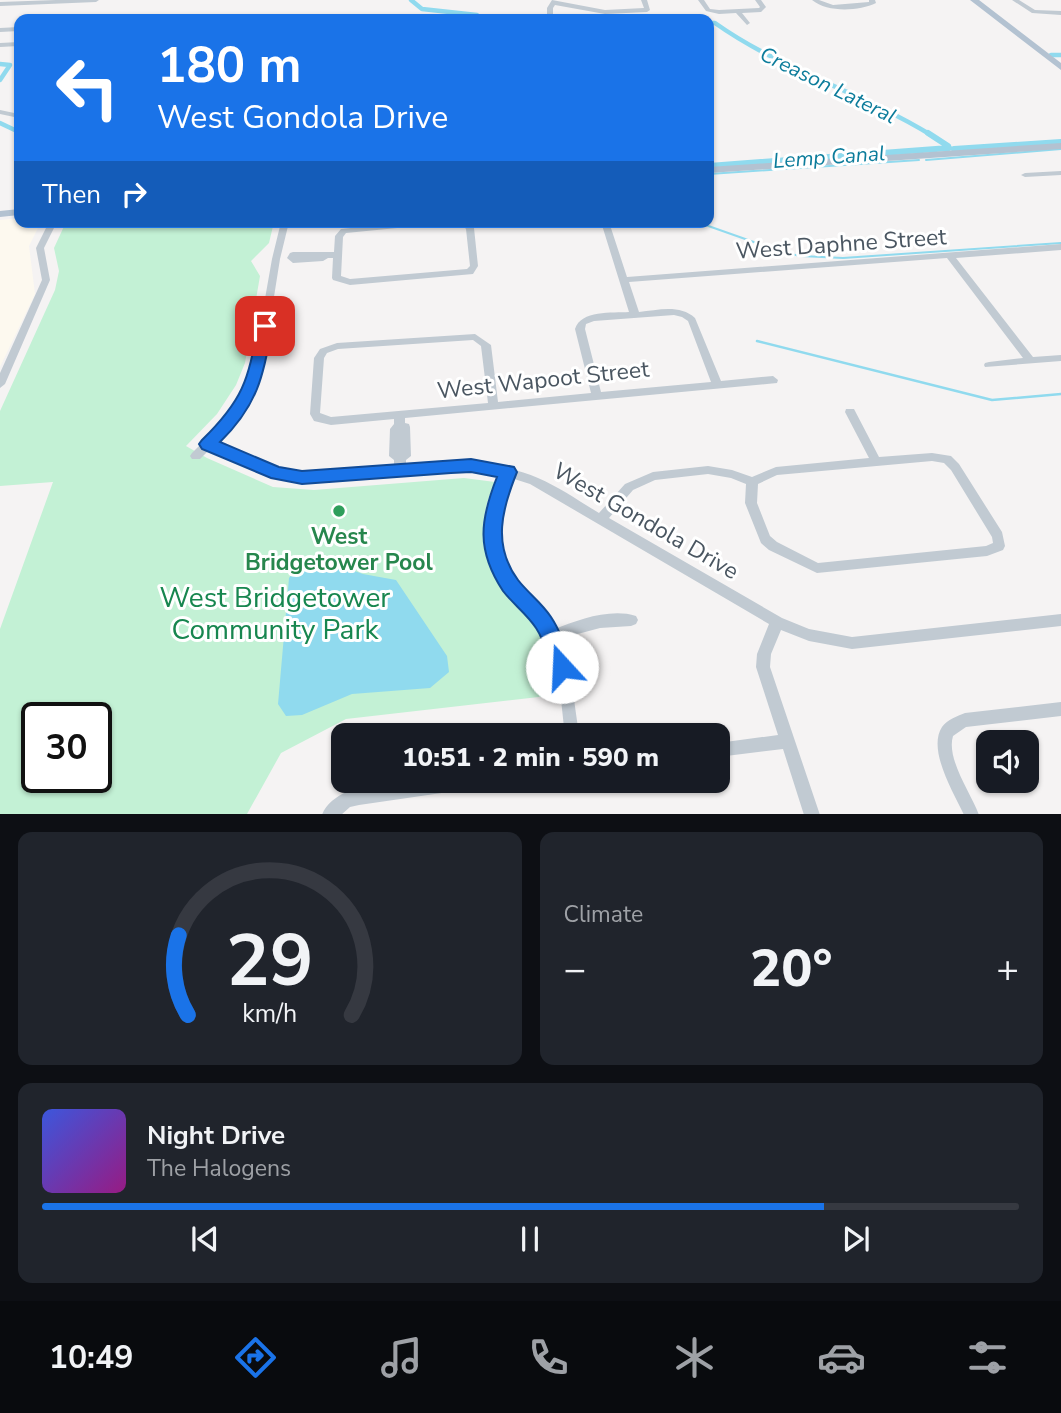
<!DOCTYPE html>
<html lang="en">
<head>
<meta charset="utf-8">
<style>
	:root { --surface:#171b24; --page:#20242c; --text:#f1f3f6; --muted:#9ea1a6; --line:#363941; --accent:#1a73e8 }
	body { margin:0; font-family:"Nunito Sans",sans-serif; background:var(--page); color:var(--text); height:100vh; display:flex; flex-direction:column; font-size:26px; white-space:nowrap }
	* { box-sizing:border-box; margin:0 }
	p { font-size:23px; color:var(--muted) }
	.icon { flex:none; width:38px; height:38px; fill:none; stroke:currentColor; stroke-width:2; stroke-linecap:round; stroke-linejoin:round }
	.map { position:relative; height:814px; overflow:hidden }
	.details { display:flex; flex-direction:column; gap:18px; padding:18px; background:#0d0f14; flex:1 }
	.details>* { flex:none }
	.banner { position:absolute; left:14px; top:14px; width:700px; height:214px; border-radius:14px; box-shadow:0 2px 5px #0004; background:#1a73e8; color:#fff; overflow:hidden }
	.fabs { position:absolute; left:976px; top:730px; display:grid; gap:14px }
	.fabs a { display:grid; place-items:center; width:63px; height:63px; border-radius:14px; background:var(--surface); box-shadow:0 2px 5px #0004; font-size:35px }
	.speed { position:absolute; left:21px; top:702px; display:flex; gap:14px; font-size:35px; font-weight:700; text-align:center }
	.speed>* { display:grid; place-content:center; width:91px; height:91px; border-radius:50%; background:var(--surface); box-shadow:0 2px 5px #0004; line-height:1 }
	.speed .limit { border:4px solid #111; border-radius:10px; background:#fff; color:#111 }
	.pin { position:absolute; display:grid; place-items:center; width:60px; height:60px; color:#fff; margin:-30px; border-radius:14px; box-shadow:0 4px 10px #0006 }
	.me { position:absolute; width:77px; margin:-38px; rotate:340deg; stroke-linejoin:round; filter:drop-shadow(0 0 5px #0008) }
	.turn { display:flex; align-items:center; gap:24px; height:147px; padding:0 28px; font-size:32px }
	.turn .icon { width:91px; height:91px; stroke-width:2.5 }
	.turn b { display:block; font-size:49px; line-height:60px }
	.then { display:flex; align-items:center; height:66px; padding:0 28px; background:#0003; gap:14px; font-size:26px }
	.big { font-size:52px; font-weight:800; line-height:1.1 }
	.details .widget { flex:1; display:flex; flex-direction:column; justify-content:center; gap:10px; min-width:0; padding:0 24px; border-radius:14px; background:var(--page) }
	.details .dial { align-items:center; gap:0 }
	.dial svg { height:182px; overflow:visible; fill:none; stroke:var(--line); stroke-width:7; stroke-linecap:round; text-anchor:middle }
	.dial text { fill:var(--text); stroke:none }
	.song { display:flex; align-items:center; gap:21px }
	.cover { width:84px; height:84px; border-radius:10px; background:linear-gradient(135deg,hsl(230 70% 55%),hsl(310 70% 35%)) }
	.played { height:7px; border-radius:4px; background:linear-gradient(90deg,var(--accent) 80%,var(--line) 80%) }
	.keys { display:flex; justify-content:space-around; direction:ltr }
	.heat { display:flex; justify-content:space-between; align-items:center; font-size:38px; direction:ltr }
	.details .tiles { flex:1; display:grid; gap:18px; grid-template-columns:1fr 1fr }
	.widget:last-child { grid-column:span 2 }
	.trip { position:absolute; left:331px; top:723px; width:399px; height:70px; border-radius:14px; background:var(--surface); box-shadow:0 2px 5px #0004; font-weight:800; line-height:70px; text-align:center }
	.tabs { display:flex; height:112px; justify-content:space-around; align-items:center; background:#090b0e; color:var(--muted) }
	.tabs .icon { width:49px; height:49px }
	.tabs .active { color:var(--accent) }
	.tabs b { font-size:32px; color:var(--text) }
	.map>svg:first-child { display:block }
	.commercial { fill:#fdf9ef }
	.green { fill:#c3f1d5; fill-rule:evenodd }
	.water { fill:#90daee }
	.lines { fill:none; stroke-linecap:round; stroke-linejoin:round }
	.stream-far1 { stroke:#90daee; stroke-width:2 }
	.stream { stroke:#90daee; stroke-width:2.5 }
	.canal-far1 { stroke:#90daee; stroke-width:4.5 }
	.canal { stroke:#90daee; stroke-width:6 }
	.minor { fill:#c1cad2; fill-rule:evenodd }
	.major { fill:#b3c2d1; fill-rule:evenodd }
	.route { fill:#1a73e8; stroke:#114b97; stroke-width:2 }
	.leisure-dot { fill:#2e9e5b; stroke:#fff; stroke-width:2.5 }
	.labels { text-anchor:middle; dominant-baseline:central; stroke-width:6; stroke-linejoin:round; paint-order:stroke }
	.far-water-label { font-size:21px; font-style:italic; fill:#0c7c9b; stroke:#fff }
	.street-label { font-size:23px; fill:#4a5661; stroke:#fff }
	.leisure-label { font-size:23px; font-weight:bold; fill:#27864d; stroke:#fff }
	.near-park-label { font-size:28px; fill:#17864f; stroke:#fff }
</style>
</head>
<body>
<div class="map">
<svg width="1061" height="815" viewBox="0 0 1061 815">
	<rect width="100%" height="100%" fill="#f5f3f3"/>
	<!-- commercial -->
	<path class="commercial" d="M19 218V222H41L29 246 35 294 0 367V220Z"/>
	<!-- green -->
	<path class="green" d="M66 222H274L269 243 251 261 260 276 245 363 236 385 217 414 186 446 207 458 273 487 314 490 464 478 495 482C477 521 479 559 506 594 515 606 527 615 535 627 549 648 552 671 556 695L346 719 281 753 247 814H0V629L53 482 0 486V411L55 290 59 271 54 248ZM37 718H96V777H37Z"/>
	<!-- water -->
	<path class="water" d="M329 562 363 574 396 580 447 656 449 672 430 688 352 694 302 715 286 716 278 704 289 578 298 567Z"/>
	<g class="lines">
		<!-- stream-far1 -->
		<path class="stream-far1" d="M926 160 1061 149
			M709 174 919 160
			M697 222 785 253 801 256 843 258 1061 243"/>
		<!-- stream -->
		<path class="stream" d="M757 341 992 400 1061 394"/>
		<!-- canal-far1 -->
		<path class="canal-far1" d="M411 0 422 9 477 15 478 19
			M709 23H715C781 70 861 92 931 135
			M1051 55H1061
			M0 64 10 65 0 80
			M0 123 19 132"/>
		<!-- canal -->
		<path class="canal" d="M928 133 948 146
			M954 149 1061 142
			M709 166 949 148"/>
		<!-- minor -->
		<path class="minor" d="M56 0H99L96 2 0 6V2Z
			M552 0 605 10 644 8 641 0H647L650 10 647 12 605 14 555 5 553 8V19H547V8Z
			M698 0H704L710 9 719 10 759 8 760 7 755 0H761L766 7 761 12 742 13 750 23 747 25 736 13 719 14 706 11Z
			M812 0H819L833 5 869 2V0H875L876 3C859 11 828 13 812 0Z
			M1012 0H1019L1035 10 1061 11V15L1032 13Z
			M19 27V31L0 32V28Z
			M19 42V46L0 47V43Z
			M0 110 19 114V118L0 114Z
			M1061 171V175L1025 177 1021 175 1025 173Z
			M49 222H57L44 248 50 280 5 384 0 388V373L42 280 36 248Z
			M281 222H289L280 259 262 372 250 403 236 423 216 443 278 470 302 474 394 466V460L389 456 390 429 394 424V419L331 425 314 421 310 414 314 358 320 349 337 343 475 334 491 345 498 402 591 393 575 329C581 310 612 313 629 312L601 222H609L627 277 1061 244V250L956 258 1033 357 1061 355V361L985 367 984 365 985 363 989 362 1023 358 947 258 629 282 639 312C658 310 680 304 695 318L721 381 773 376 778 380 777 383 405 418V423L409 424 410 427 411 456 406 460V465C449 461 498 460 538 478 559 487 579 501 599 513L625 484 653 472 708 466 732 470 752 477 776 467 869 458 845 412 846 409H854L879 457 932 453 951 456 959 464 1002 532 1005 546 1003 550 987 556 817 573 769 550 761 543 745 503 746 484 731 478 708 474 655 480 633 490 609 518 782 618 809 629 852 637 1061 614V626L852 649 809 641 781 630 771 654 770 667 820 815H804L783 749 718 757V743L778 735 756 667 757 654 769 624 530 484 511 478C498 513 491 551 516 582 529 598 544 611 555 629 578 620 610 608 636 616L638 620 636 624 631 626 600 628 559 639 570 671 579 735H565C561 704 560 669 546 640 538 621 522 608 510 593 479 557 485 516 501 476L477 472 448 471 302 482 273 477 209 450 200 459H192L190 456 192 453 228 417 241 399 252 372 272 259ZM674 315 682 317 688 321 711 382 601 392 585 329 586 324 594 321ZM473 340 481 346 488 403 331 417 320 413 324 358 327 353 338 349ZM932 461 944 463 951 470 992 537 993 543 986 546 818 563 777 542 770 536 757 503 758 484 777 475Z
			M409 222H442L438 224 346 233 343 237 341 276 350 279 467 269 470 266 466 229 460 222H469L474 228 478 266 473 274 350 285 333 280 332 278 333 258H328L323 261 293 263 287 258 290 253 293 252H334L335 236 341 229Z
			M1061 702V716L966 727 953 736C946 759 971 793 979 815H964C954 793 927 750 942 727 947 720 957 716 965 713Z
			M424 780H490L488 785 483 787 359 805 350 807 341 815H322C325 805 337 796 346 792Z"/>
		<!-- major -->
		<path class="major" d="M970 0H979L1061 63V70Z
			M1061 143V149L709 173V167Z
			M19 209V215L0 217V211Z"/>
	</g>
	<!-- route -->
	<path class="route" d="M265 321 272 326C264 376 257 406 220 442L279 467 302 471 471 459 514 467 517 472C502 509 492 545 518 580 528 593 542 603 551 617 561 632 566 649 572 667L569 674 562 676 554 674C548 659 545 641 536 628 527 614 513 604 503 591 476 550 480 520 497 477L471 472 451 473 302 484 271 478 202 449 199 444 202 440C243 400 248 381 258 326Z"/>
	<!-- markers -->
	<circle class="leisure-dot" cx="339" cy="511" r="7"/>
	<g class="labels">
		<!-- far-water labels -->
		<g class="far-water-label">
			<text transform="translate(828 85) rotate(26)">Creason Lateral</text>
			<text transform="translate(829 157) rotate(-4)">Lemp Canal</text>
		</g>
		<!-- street labels -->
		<g class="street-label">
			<text transform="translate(841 244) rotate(-4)">West Daphne Street</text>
			<text transform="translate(543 380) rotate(-6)">West Wapoot Street</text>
			<text transform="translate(646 521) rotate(30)">West Gondola Drive</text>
		</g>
		<!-- leisure labels -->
		<g class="leisure-label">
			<text x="339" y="536">West<tspan x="339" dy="26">Bridgetower Pool</tspan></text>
		</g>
		<!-- near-park labels -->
		<g class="near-park-label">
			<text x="275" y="598">West Bridgetower<tspan x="275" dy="32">Community Park</tspan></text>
		</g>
	</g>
</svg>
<div class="fabs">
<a><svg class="icon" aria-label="sound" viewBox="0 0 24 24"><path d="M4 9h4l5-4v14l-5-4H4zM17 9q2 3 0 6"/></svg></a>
</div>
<div class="speed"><div class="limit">30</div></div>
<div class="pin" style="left:265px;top:326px;background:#d93025"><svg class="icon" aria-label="arrive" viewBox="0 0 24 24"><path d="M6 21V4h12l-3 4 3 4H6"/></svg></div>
<svg class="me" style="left:562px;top:667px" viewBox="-20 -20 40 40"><circle r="19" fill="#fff"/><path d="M0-13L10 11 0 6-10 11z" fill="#1a73e8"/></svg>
<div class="trip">10:51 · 2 min · 590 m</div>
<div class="banner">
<div class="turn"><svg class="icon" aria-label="left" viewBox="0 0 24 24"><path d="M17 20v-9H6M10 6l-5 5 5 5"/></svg><div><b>180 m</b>West Gondola Drive</div></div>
<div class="then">Then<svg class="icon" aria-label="right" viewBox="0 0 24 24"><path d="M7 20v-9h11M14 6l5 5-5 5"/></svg></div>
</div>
</div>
<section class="details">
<div class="tiles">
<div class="widget dial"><svg viewBox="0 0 100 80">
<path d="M14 69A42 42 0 1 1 86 69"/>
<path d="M14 69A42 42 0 0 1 10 34" stroke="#1a73e8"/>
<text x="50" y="56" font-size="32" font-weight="700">29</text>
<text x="50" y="72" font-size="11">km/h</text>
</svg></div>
<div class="widget"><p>Climate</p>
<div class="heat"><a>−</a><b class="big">20°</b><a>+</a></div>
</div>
<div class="widget">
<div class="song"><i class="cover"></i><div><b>Night Drive</b><p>The Halogens</p></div></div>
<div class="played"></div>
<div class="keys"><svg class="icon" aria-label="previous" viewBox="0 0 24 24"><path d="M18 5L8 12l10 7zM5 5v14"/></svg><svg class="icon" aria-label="pause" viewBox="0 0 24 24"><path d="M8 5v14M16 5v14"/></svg><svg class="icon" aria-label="next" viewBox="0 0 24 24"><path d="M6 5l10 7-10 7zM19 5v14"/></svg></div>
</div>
</div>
</section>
<nav class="tabs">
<b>10:49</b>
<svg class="icon active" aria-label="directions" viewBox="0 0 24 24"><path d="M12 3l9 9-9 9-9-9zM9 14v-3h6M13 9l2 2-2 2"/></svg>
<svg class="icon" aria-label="music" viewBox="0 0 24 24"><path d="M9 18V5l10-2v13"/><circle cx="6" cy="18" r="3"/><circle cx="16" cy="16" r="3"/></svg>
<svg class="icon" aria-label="phone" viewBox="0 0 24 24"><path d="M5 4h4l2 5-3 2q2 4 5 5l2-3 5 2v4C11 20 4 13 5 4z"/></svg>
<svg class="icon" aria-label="climate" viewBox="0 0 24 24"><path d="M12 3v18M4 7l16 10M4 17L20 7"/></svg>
<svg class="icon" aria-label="car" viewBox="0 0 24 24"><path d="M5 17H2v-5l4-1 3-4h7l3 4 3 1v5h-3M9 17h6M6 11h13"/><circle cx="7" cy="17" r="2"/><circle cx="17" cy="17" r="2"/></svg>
<svg class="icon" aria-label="filters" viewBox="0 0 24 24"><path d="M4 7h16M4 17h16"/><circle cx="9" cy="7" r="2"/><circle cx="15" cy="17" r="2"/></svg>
</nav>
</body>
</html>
